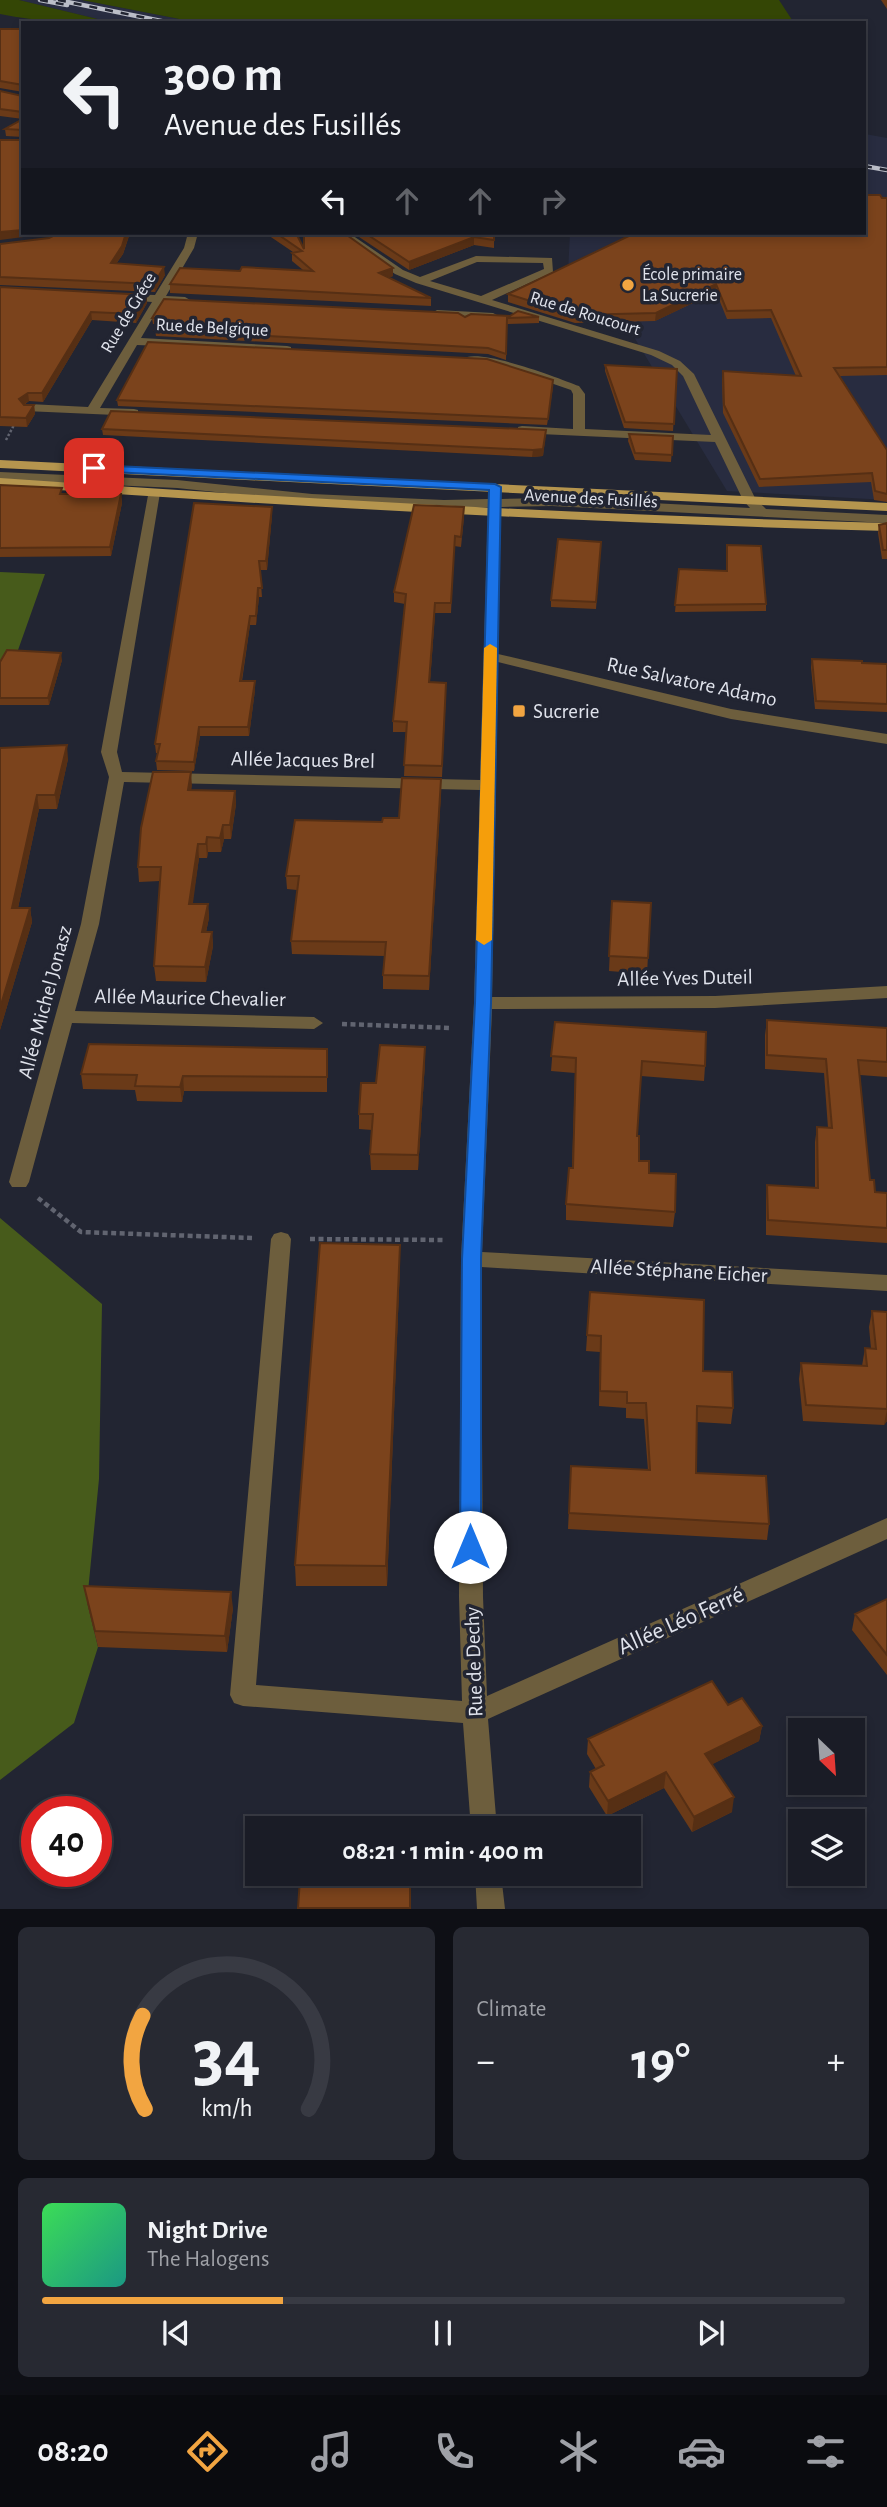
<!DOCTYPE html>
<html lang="en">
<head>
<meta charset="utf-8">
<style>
	:root { --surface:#1a1c26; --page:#272932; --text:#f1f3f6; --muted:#9fa1a7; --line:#383a43; --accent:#f2a541 }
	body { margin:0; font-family:"Alegreya Sans",sans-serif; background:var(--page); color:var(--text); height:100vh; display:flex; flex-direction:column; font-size:26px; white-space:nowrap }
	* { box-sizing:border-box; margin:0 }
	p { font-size:23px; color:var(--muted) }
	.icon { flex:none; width:38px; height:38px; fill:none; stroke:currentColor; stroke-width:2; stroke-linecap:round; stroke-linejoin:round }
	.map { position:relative; height:1909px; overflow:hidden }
	.sheet { display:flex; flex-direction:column; gap:18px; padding:18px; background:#0e0f15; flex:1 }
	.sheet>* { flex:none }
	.top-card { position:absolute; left:21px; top:21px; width:845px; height:214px; border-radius:0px; box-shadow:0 4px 10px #0003,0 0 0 2px var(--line); background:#1a1c26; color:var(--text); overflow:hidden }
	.needle { width:46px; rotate:155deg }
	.fabs { position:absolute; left:788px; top:1718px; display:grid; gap:14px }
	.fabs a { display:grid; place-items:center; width:77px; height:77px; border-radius:0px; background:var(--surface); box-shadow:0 4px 10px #0003,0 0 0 2px var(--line); font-size:35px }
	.speed { position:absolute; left:21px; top:1796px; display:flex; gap:14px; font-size:35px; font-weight:700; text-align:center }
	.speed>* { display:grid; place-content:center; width:91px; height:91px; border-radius:50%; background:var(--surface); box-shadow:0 4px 10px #0003,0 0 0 2px var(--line); line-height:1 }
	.speed .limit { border:10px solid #d22; background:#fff; color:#111 }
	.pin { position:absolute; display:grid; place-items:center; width:60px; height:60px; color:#fff; margin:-30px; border-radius:14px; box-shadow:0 4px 10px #0006 }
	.me { position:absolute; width:77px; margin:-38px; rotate:0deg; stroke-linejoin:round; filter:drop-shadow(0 0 5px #0008) }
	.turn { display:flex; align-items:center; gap:24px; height:147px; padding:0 28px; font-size:32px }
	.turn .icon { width:91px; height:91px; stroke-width:2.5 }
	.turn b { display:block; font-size:49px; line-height:60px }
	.lanes { display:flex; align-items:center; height:66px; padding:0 28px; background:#0003; justify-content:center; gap:35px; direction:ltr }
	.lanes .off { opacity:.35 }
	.big { font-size:52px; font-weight:600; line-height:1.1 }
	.sheet .tile { flex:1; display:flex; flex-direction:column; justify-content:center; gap:10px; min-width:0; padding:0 24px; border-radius:10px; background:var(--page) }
	.sheet .dial { align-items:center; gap:0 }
	.dial svg { height:182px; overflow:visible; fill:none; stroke:var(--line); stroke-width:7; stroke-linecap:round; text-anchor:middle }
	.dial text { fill:var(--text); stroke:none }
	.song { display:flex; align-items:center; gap:21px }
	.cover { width:84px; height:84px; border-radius:10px; background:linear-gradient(135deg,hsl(130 70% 55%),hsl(170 70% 35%)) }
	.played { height:7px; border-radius:4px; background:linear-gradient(90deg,var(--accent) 30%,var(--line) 30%) }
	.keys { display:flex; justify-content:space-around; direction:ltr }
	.heat { display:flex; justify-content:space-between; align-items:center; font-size:38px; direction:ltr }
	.sheet .tiles { flex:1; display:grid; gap:18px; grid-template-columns:1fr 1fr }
	.tile:last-child { grid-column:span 2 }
	.trip { position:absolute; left:245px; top:1816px; width:396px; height:70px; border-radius:0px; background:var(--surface); box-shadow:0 4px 10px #0003,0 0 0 2px var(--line); font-weight:600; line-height:70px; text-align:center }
	.tab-bar { display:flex; height:112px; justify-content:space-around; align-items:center; background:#0a0b0f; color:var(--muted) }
	.tab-bar .icon { width:49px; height:49px }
	.tab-bar .selected { color:var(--accent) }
	.tab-bar b { font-size:32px; color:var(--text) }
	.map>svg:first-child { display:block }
	.built { fill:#282c40 }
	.green { fill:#344605 }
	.forest { fill:#475b1b }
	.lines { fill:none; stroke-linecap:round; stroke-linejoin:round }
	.path-far1 { stroke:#616470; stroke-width:2.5; stroke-dasharray:2.5 2; stroke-linecap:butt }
	.path { stroke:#616470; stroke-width:4.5; stroke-dasharray:5 3.5; stroke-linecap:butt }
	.minor { fill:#6d5e3d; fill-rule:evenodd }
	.major { fill:#b5954e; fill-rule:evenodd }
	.rail-casing { stroke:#bbbec8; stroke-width:4.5 }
	.rail { stroke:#222532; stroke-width:2.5; stroke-dasharray:8; stroke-linecap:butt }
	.wall { fill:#6a3a18 }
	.shaded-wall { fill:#562f14 }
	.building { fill:#7b431c; stroke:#562f14; stroke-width:2 }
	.route { fill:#1a73e8; stroke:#114b97; stroke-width:2 }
	.slow { fill:#f59e0b }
	.poi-dot { fill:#f2a541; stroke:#222532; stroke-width:2.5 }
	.labels { text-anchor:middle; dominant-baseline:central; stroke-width:7; stroke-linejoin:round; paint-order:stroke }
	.far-poi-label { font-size:18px; fill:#e0e3ec; stroke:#222532; text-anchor:start }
	.far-street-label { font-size:18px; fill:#e0e3ec; stroke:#222532 }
	.street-label { font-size:21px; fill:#e0e3ec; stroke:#222532 }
	.poi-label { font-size:21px; fill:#e0e3ec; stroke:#222532; text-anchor:start }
	.near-street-label { font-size:24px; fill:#e0e3ec; stroke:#222532 }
</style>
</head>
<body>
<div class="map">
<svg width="887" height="1909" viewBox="0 0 887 1909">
	<rect width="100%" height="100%" fill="#222532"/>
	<!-- built -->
	<path class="built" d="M19 0H82L200 23H114Z
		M865 134 887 138V500L727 491 634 337 511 300 568 272 570 233H864Z"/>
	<!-- green -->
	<path class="green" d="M0 0H19L114 23C74 23 40 22 0 14Z
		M82 0H779L794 23H200Z"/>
	<!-- forest -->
	<path class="forest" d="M0 572 45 574 12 667 0 666Z
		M0 1218 102 1304 99 1479 87 1602 98 1647 74 1723 0 1780Z"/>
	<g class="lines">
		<!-- path-far1 -->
		<path class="path-far1" d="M6 440 15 423"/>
		<!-- path -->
		<path class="path" d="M342 1024 452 1028
			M38 1198 81 1232 252 1238
			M310 1239 445 1240"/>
		<!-- minor -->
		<path class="minor" d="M188 233H198L194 248 166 296 185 297 190 300 185 303 162 302 141 338 287 346 291 347V351L137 345 100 408 134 409 138 410V416L25 411 23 408 29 404 88 407 152 302 126 300 121 297 126 294 155 295 184 248Z
			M338 233H349L403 270 420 277 476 256 552 258 553 272 492 300 659 351 680 361 694 374 755 498 766 509 887 515V523L552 506 501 507 498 654 731 709 887 734V744L731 719 498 662 492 997 715 996 887 986V998L715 1008 492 1009 482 1252 887 1275V1291L481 1267 483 1597 487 1696 887 1518V1539L488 1719 497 1829H471L463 1723 243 1706 234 1703 230 1695 271 1239 274 1234 281 1232 288 1234 291 1239 256 1685 462 1701 459 1597 461 1259 474 1003 480 790 124 782 99 924 75 1011 314 1017 323 1023 314 1029 72 1023 29 1182 26 1187H12L9 1182 81 924 109 777 101 752 149 490 154 489 160 493 117 752 122 772 480 780 488 507 444 508 312 502 177 488 0 480V472L177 480 312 494 444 500 488 499 489 487 495 483 501 487V499L552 498 750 508 743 500 715 442 518 433V427L522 426 573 429V394L571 390 504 367 468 362 462 359C479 347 558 378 579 386L585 394V429L711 435 683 376 672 365 651 355 416 283 395 274ZM477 262 543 263 544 269 481 296 430 281Z
			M437 310 493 313 499 316 493 319 433 315 432 313Z
			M475 1874H501L505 1909H477Z"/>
		<!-- major -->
		<path class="major" d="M0 460 887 503V511L0 468Z
			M0 478C295 499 591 515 887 523V531C591 523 295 507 0 486Z"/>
		<!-- rail casing -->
		<g class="rail-casing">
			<path id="rail" d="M40 0 67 5
				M58 0 171 23
				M864 166 887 170"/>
		</g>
		<!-- rail -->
		<use href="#rail" class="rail"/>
	</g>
	<!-- wall -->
	<path class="wall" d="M881 0H887V9Z
		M0 29H23V92L0 88V89Z
		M0 91 22 96 23 95V119L0 116Z
		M23 119V137L6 136 5 129Z
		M882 198H887V375L840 376 887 450V502L874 500 871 482 759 487 723 413 722 379 723 371 796 376 771 318 727 319 716 292 655 321 575 323 508 302V294Z
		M59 233H130L123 254 116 264 165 275 155 292 0 285V244L49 238Z
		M265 233H296L304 249 393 276 388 278 431 298V306L170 293V284L240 271 303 270 292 261V253L293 252Z
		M353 233H494V248L474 245 409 270Z
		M0 287 147 303 136 323 92 320 43 402 29 401 24 405H34L35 414 27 427 0 426Z
		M465 317H539V323L507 324 506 360 488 354 156 336 155 330 158 324H153L152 318Z
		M605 365 677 369 673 431 624 428 605 371Z
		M553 387 547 425 118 406 117 400Z
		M102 429 546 430 543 456 532 457 103 435Z
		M629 434 673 436 671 462 635 460 628 441Z
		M0 485 62 494H121L122 503 111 556 0 557Z
		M272 515 267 570H260L262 597H259L256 625H250L242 681 255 690 249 736H200L194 771 157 770 156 761 158 753H156L155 744Z
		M464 517 461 547 454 546 451 613H435L430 682 446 693 442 777 404 776 406 732H393V721L405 604 394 602V592Z
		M887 523V559H882L878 533 879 525Z
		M601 542 596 609 551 607V600Z
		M727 545 766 604V611L675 612 679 569 726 571Z
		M812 659 887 664V712L815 709 811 667Z
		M62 660 49 705H0V662Z
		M0 748 68 759 57 809H39L18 908H30L32 922 0 1030Z
		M191 772V790L235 791 236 804 231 839H224L221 852H208L207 858H199L192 904H208L209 918 206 932H212L213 946 206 982 156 981 154 966 160 881 139 882 138 867Z
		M441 792 429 990 383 989V975L385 956 292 954 291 941 297 890 287 889 286 876 382 822 399 818Z
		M612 901 651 903 647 974 609 971Z
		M767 1020 887 1028V1077L860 1075 870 1180 875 1192 887 1193V1243L766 1235V1200L767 1185 815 1188V1142L817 1127 828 1128 824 1073 765 1069V1035Z
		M555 1022 705 1066 704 1081 641 1076 637 1136 639 1161 675 1212 673 1227 566 1220V1204L572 1168 575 1073 551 1071Z
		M425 1047V1062L418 1170H371L370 1154 372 1130 359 1129V1114L376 1083Z
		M327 1049V1092L184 1091 182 1102 137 1101 135 1090 83 1089 81 1074Z
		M400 1265 387 1586H296L295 1565Z
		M590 1292 703 1371 733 1408 731 1424 697 1422 696 1473 769 1524 767 1540 568 1529 571 1466 648 1470 644 1419 626 1418V1408L599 1406 600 1352 586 1351Z
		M872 1311 887 1312V1421L884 1425 803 1421 799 1379 801 1363 862 1366 865 1348 871 1349 869 1327Z
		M84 1586 233 1608 227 1652 98 1647 87 1602Z
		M887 1599V1675L852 1630 855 1614Z
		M728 1705 762 1726 759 1741 712 1764 732 1812 692 1832 664 1788 607 1816 589 1787 590 1772 596 1769 587 1754 588 1739Z"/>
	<!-- shaded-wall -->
	<path class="shaded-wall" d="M23 230V233H51L47 234 0 240V232Z
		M126 233H130L123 254 111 271V263Z
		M474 237V245L409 270V262Z
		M164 267 165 275 155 292 154 284Z
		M393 268V276L379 282V273Z
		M716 284V292L655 321 656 313Z
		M147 295V303L136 323 135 314Z
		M91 312 92 320 43 402 42 393Z
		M28 393 29 401 20 407 19 399Z
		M34 405 35 414 27 427 26 418Z
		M546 430 543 456 532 457 533 450Z
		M121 494 122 503 111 556 110 547Z
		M272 507V515L267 570 266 561Z
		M258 588 259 597 256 625V616Z
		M435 603V613L429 693V682Z
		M250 616V625L240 690V681Z
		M61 653 62 660 49 705 48 698Z
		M255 681V690L249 736 248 727Z
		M199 727 200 736 194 771V762Z
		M67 745 68 759 57 809 55 795Z
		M191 772 192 786 189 804 188 790Z
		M441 779V792L429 990V976Z
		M235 791 236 804 231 839 230 825Z
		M37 795 39 809 15 922 12 908Z
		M223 825 224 839 221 852 220 838Z
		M207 837 208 852 207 858 206 844Z
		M198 844 199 858 191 918 189 904Z
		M208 904 209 918 203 946 202 932Z
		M30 908 32 922 0 1030V1008Z
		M212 932 213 946 206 982 205 967Z
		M425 1047V1062L418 1170V1155Z
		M183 1076 184 1091 182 1102 180 1087Z
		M400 1245V1265L387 1586 386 1566Z
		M887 1409V1421L884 1425Z
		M231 1592 233 1608 227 1652 225 1636Z
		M762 1726 759 1741 703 1769 705 1754Z
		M666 1772 664 1788 607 1816 608 1801Z
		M734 1797 732 1812 692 1832 694 1817Z"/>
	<!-- building -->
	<path class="building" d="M0 29H23V85L0 81Z
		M0 91 22 96 23 95V112L0 109Z
		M23 119V130L5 129Z
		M0 140H23V230L0 232Z
		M864 195H880L882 198H887V367L834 368 887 450V494L875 491 872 473 760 479 724 405 723 371 801 376 771 310 727 311 716 284 656 313 575 315 508 294 635 233H864Z
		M59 233H126L122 246 111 263 164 267 154 284 0 277V244L49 238Z
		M276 233H296L304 249V233H344L393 268 379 273 431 298 170 284 180 268 240 271 242 267 313 271 292 253 302 251Z
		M365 233H494V240L474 237 409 262Z
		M0 287 147 295 135 314 91 312 42 393H28L19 399 24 405H34L26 418 0 417Z
		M164 299 458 313 465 317 471 314 510 316 518 311 539 317 507 318 506 354 488 348 155 330 162 318H152Z
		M148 342 487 359 553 380 548 419 117 400Z
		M605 365 677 369 674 424 625 422Z
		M111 411 546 430 543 449 533 450 102 429Z
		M629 434 673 436 672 455 635 453Z
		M0 485 62 488 60 494H121L110 547 0 548Z
		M194 503 272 507 266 561H259L262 588H258L256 616H250L240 681H255L248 727H199L194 762 156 761 160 744H155Z
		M414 505 464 507 461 537 455 536 451 603H435L429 682 446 683 442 766 404 765 407 722 393 721 406 594 394 592Z
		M887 523V550H883L879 525Z
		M558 539 601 542 596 602 551 600Z
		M727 545 761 546 766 604 675 605 679 569 727 571Z
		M7 650 61 653 48 698H0V662Z
		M812 659 862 661V663L887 664V704L816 701Z
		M67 745 55 795H37L12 908H30L0 1008V748Z
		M153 772H191L188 790 235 791 230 825H223L220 838 207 837 206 844H198L189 904H208L202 932H212L205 967 154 966 161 867H138L141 828Z
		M402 778 441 779 429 976 383 975 386 942 291 941 299 876H286L295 820 382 822 383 818H399Z
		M612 901 651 903 648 958 609 956Z
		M767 1020 887 1028V1062L858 1060 870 1180H874L875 1192 887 1193V1228L768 1220 767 1185 818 1188 817 1127 832 1128 826 1059 767 1055Z
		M555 1022 706 1032 705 1066 642 1061 637 1136H639V1161H649V1173L676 1174 675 1212 566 1204 569 1168H573L576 1058 551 1056Z
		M89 1044 327 1049V1077L183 1076 180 1087 135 1086 137 1075 81 1074Z
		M380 1045 425 1047 418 1155 370 1154 373 1114H359L361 1083H376Z
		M320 1243 400 1245 386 1566 295 1565Z
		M590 1292 704 1300 703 1371 732 1372 733 1408 697 1406 696 1473 766 1476 769 1524 569 1513 571 1466 650 1470 646 1403H627V1392L600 1391 601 1336 587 1335Z
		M872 1311 887 1312V1409L806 1405 801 1363 867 1366 865 1348 876 1349Z
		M84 1586 231 1592 225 1636 95 1631Z
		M887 1599V1655L855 1614Z
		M712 1681 728 1705 742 1698 762 1726 705 1754 734 1797 694 1817 666 1772 608 1801 590 1772 604 1765 588 1739Z
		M300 1879H410V1908H298Z"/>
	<!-- route -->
	<path class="route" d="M94 465 495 484 501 487 491 1003 481 1259V1547L478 1553 470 1556 463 1553 460 1547 462 1259 475 1003 489 490 90 471 88 468Z"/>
	<!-- slow -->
	<path class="slow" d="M490 644 497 648 492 940 484 945 476 940 484 648Z"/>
	<!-- markers -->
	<g class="poi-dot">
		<circle cx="628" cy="285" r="7"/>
		<rect x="512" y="704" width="14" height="14" rx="3.5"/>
	</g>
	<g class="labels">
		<!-- far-poi labels -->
		<g class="far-poi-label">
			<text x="642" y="275">École primaire<tspan x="642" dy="21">La Sucrerie</tspan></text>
		</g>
		<!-- far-street labels -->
		<g class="far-street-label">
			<text transform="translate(129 313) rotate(-59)">Rue de Gréce</text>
			<text transform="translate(585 314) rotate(17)">Rue de Roucourt</text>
			<text transform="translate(212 328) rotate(3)">Rue de Belgique</text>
			<text transform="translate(591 499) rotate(3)">Avenue des Fusillés</text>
		</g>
		<!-- street labels -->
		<g class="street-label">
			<text transform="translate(692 682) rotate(12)">Rue Salvatore Adamo</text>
			<text transform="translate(303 760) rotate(1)">Allée Jacques Brel</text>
			<text transform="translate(685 978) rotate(-1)">Allée Yves Duteil</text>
			<text transform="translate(190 998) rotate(1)">Allée Maurice Chevalier</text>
			<text transform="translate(45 1002) rotate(-75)">Allée Michel Jonasz</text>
			<text transform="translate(679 1271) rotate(3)">Allée Stéphane Eicher</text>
			<text transform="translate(474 1662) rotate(-92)">Rue de Dechy</text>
		</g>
		<!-- poi labels -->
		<g class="poi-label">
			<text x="533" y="711">Sucrerie</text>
		</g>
		<!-- near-street labels -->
		<g class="near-street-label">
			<text transform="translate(681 1621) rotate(-24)">Allée Léo Ferré</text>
		</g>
	</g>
</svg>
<div class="fabs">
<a><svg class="needle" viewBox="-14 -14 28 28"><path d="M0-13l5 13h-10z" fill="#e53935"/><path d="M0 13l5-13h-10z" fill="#9fa1a7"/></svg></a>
<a><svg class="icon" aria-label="layers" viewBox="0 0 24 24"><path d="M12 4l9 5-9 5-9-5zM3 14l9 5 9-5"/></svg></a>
</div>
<div class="speed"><div class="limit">40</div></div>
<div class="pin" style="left:94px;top:468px;background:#d93025"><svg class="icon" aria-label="arrive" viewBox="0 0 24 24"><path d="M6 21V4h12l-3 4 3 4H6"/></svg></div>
<svg class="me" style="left:470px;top:1547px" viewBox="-20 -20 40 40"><circle r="19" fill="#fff"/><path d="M0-13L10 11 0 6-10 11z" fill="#1a73e8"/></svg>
<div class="trip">08:21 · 1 min · 400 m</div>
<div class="top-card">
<div class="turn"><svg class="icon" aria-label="left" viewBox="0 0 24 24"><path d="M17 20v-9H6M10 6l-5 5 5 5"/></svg><div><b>300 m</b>Avenue des Fusillés</div></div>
<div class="lanes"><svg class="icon" aria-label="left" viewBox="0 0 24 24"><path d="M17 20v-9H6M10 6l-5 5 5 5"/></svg><svg class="icon off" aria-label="ahead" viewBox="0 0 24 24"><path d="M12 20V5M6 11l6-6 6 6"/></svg><svg class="icon off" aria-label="ahead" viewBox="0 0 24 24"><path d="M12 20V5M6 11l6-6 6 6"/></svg><svg class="icon off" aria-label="right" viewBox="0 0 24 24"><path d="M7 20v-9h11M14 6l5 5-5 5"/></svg></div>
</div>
</div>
<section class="sheet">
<div class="tiles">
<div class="tile dial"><svg viewBox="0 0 100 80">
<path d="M14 69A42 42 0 1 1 86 69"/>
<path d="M14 69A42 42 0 0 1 13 28" stroke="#f2a541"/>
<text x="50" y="56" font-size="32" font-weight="700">34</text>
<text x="50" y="72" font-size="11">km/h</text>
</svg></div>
<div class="tile"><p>Climate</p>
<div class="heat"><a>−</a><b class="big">19°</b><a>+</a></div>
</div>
<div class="tile">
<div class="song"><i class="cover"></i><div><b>Night Drive</b><p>The Halogens</p></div></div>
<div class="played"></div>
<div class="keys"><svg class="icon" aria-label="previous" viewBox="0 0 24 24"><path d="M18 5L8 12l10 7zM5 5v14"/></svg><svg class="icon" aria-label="pause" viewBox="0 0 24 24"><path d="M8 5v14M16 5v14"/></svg><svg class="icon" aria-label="next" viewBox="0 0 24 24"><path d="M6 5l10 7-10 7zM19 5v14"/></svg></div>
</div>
</div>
</section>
<nav class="tab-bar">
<b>08:20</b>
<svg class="icon selected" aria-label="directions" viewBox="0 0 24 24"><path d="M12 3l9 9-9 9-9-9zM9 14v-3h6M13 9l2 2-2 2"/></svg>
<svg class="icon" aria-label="music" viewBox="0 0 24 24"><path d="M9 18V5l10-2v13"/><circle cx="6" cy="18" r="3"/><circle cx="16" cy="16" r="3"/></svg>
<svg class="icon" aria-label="phone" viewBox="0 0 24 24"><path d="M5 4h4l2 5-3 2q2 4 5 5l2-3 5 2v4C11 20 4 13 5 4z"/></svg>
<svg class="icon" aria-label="climate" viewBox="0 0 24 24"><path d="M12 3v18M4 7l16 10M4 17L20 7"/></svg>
<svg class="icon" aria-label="car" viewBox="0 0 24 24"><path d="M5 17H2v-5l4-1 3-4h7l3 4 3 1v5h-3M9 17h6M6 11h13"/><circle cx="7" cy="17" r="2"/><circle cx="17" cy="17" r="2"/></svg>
<svg class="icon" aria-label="filters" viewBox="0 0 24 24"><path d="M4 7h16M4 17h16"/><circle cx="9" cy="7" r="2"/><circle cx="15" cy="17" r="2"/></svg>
</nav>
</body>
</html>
